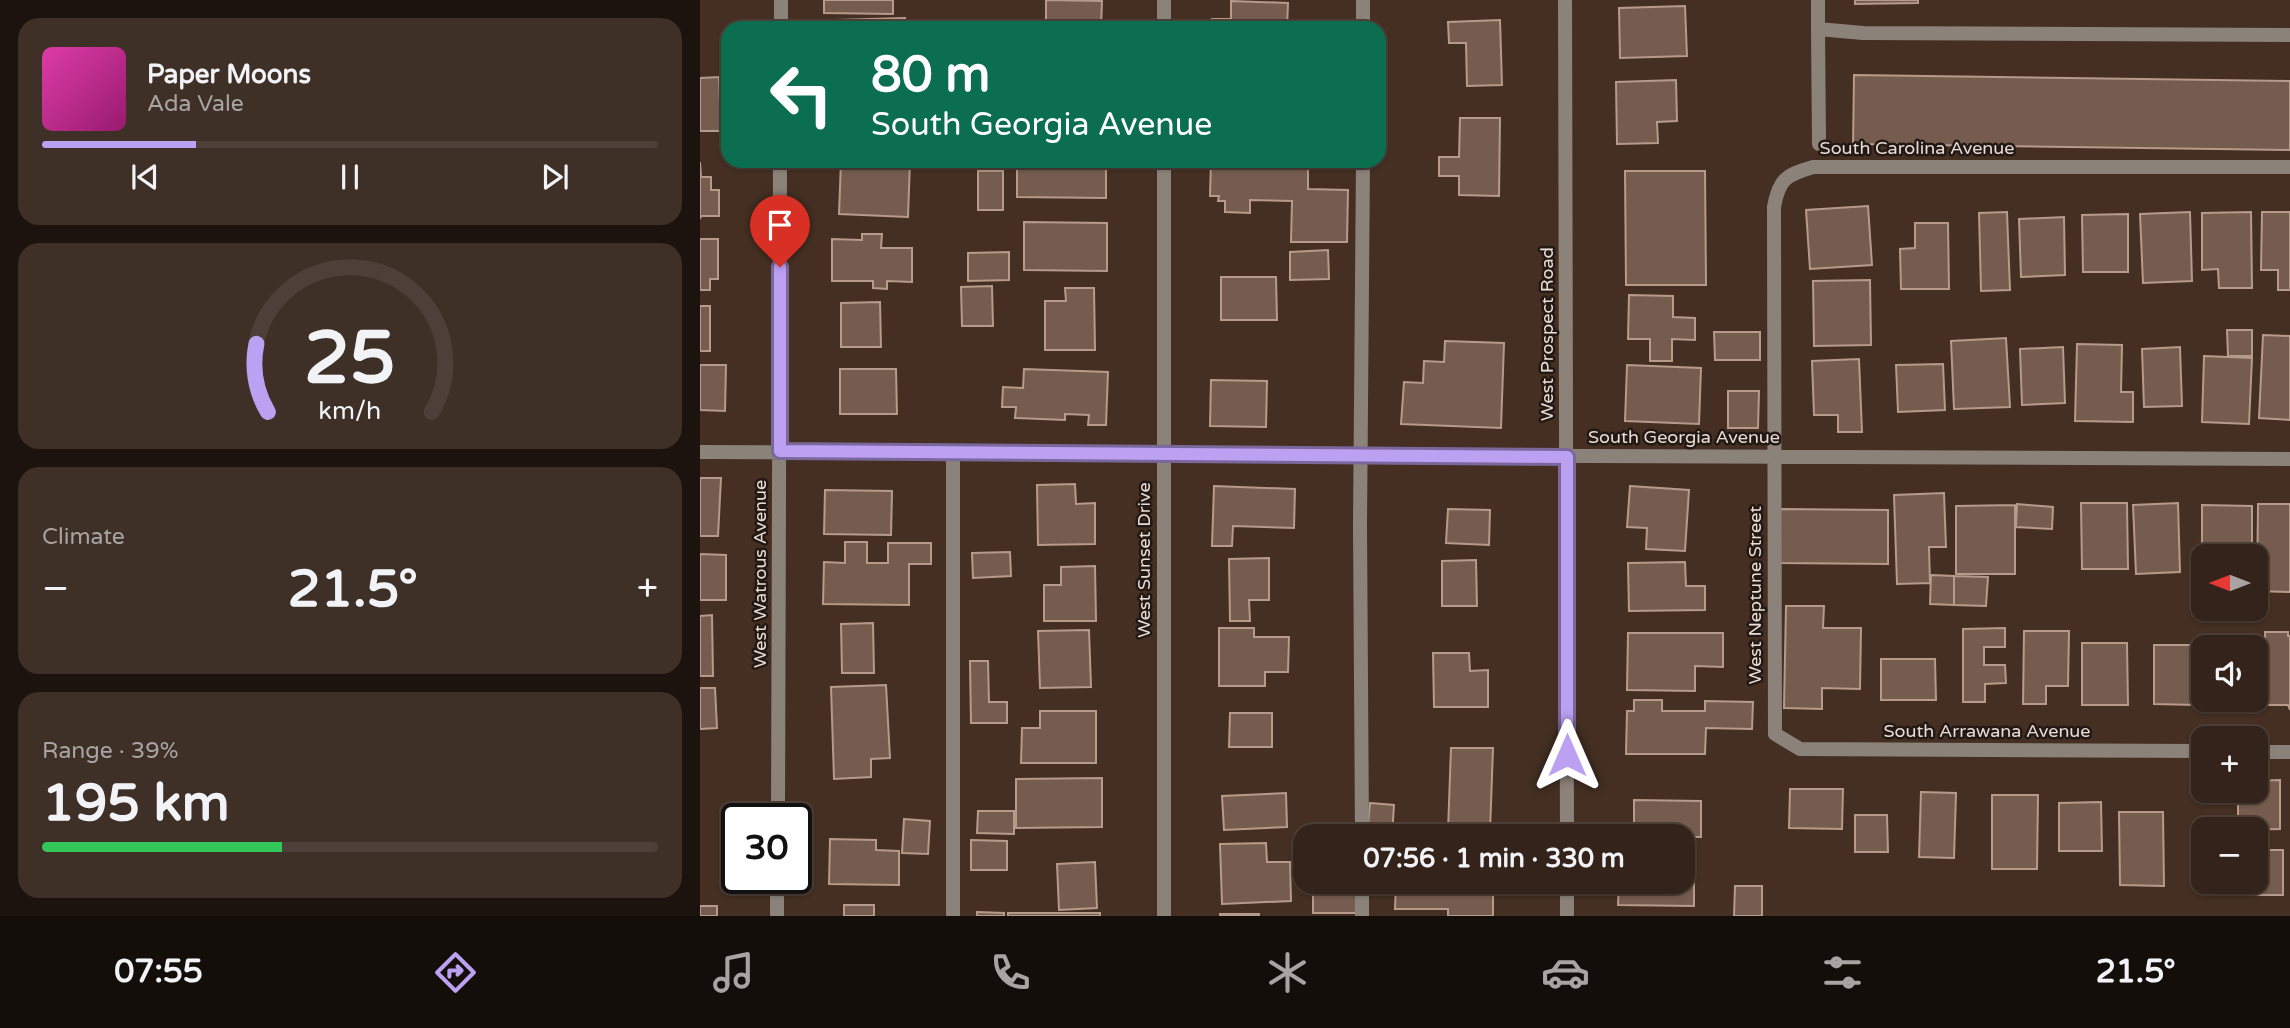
<!DOCTYPE html>
<html lang="en">
<head>
<meta charset="utf-8">
<style>
	:root { --surface:#33231a; --page:#3e2f27; --text:#f1f3f6; --muted:#a9a4a2; --line:#4e4039; --accent:#bca0f2 }
	body { margin:0; font-family:"Varela Round",sans-serif; background:var(--page); color:var(--text); height:100vh; display:flex; flex-direction:column; font-size:26px; white-space:nowrap }
	* { box-sizing:border-box; margin:0 }
	p { font-size:23px; color:var(--muted) }
	.icon { flex:none; width:38px; height:38px; fill:none; stroke:currentColor; stroke-width:2; stroke-linecap:round; stroke-linejoin:round }
	.map { position:relative; flex:1; overflow:hidden }
	.side { display:flex; flex-direction:column; gap:18px; padding:18px; background:#1c130e; width:700px }
	.side>* { flex:none }
	.guide { position:absolute; left:21px; top:21px; width:665px; height:147px; border-radius:21px; box-shadow:0 2px 5px #0004,0 0 0 2px var(--line); background:#0b6e4f; color:#fff; overflow:hidden }
	.needle { width:46px; rotate:270deg }
	.buttons { position:absolute; left:1491px; top:544px; display:grid; gap:14px }
	.buttons a { display:grid; place-items:center; width:77px; height:77px; border-radius:14px; background:var(--surface); box-shadow:0 2px 5px #0004,0 0 0 2px var(--line); font-size:35px }
	.speed { position:absolute; left:21px; top:803px; display:flex; gap:14px; font-size:35px; font-weight:700; text-align:center }
	.speed>* { display:grid; place-content:center; width:91px; height:91px; border-radius:50%; background:var(--surface); box-shadow:0 2px 5px #0004,0 0 0 2px var(--line); line-height:1 }
	.speed .limit { border:4px solid #111; border-radius:10px; background:#fff; color:#111 }
	.pin { position:absolute; display:grid; place-items:center; width:60px; height:60px; color:#fff; margin:-72px -30px; border-radius:50% 50% 50% 0; rotate:-45deg; box-shadow:0 0 7px #0007 }
	.pin .icon { rotate:45deg }
	.me { position:absolute; width:77px; margin:-38px; rotate:0deg; stroke-linejoin:round; filter:drop-shadow(0 0 5px #0008) }
	.turn { display:flex; align-items:center; gap:24px; height:147px; padding:0 35px; font-size:32px }
	.turn .icon { width:91px; height:91px; stroke-width:2.5 }
	.turn b { display:block; font-size:49px; line-height:60px }
	.big { font-size:52px; font-weight:800; line-height:1.1 }
	.side .widget { flex:1; display:flex; flex-direction:column; justify-content:center; gap:10px; min-width:0; padding:0 24px; border-radius:21px; background:var(--page) }
	.side .dial { align-items:center; gap:0 }
	.dial svg { height:182px; overflow:visible; fill:none; stroke:var(--line); stroke-width:7; stroke-linecap:round; text-anchor:middle }
	.dial text { fill:var(--text); stroke:none }
	.song { display:flex; align-items:center; gap:21px }
	.cover { width:84px; height:84px; border-radius:10px; background:linear-gradient(135deg,hsl(320 70% 55%),hsl(320 70% 35%)) }
	.played { height:7px; border-radius:4px; background:linear-gradient(90deg,var(--accent) 25%,var(--line) 25%) }
	.keys { display:flex; justify-content:space-around; direction:ltr }
	.heat { display:flex; justify-content:space-between; align-items:center; font-size:38px; direction:ltr }
	.charge { height:10px; border-radius:5px; background:linear-gradient(90deg,#34c759 39%,var(--line) 0) }
	.trip { position:absolute; left:593px; top:824px; width:402px; height:70px; border-radius:21px; background:var(--surface); box-shadow:0 2px 5px #0004,0 0 0 2px var(--line); font-weight:800; line-height:70px; text-align:center }
	.tab-bar { display:flex; height:112px; justify-content:space-around; align-items:center; background:#140e0a; color:var(--muted) }
	.tab-bar .icon { width:49px; height:49px }
	.tab-bar .selected { color:var(--accent) }
	.tab-bar b { font-size:32px; color:var(--text) }
	main { display:flex; flex:1; min-height:0 }
	.map>svg:first-child { display:block }
	.building { fill:#755c4e; stroke:#b69b8b; stroke-width:2 }
	.lines { fill:none; stroke-linecap:round; stroke-linejoin:round }
	.service { stroke:#8b837a; stroke-width:14 }
	.minor { stroke:#8b837a; stroke-width:14 }
	.route-casing { stroke:#7a689d; stroke-width:18 }
	.route { stroke:#bca0f2; stroke-width:12 }
	.labels { text-anchor:middle; dominant-baseline:central; stroke-width:5; stroke-linejoin:round; paint-order:stroke }
	.street-label { font-size:18px; fill:#eadcd4; stroke:#231914 }
</style>
</head>
<body>
<main>
<section class="side">
<div class="widget">
<div class="song"><i class="cover"></i><div><b>Paper Moons</b><p>Ada Vale</p></div></div>
<div class="played"></div>
<div class="keys"><svg class="icon" aria-label="previous" viewBox="0 0 24 24"><path d="M18 5L8 12l10 7zM5 5v14"/></svg><svg class="icon" aria-label="pause" viewBox="0 0 24 24"><path d="M8 5v14M16 5v14"/></svg><svg class="icon" aria-label="next" viewBox="0 0 24 24"><path d="M6 5l10 7-10 7zM19 5v14"/></svg></div>
</div>
<div class="widget dial"><svg viewBox="0 0 100 80">
<path d="M14 69A42 42 0 1 1 86 69"/>
<path d="M14 69A42 42 0 0 1 9 39" stroke="#bca0f2"/>
<text x="50" y="56" font-size="32" font-weight="700">25</text>
<text x="50" y="72" font-size="11">km/h</text>
</svg></div>
<div class="widget"><p>Climate</p>
<div class="heat"><a>−</a><b class="big">21.5°</b><a>+</a></div>
</div>
<div class="widget"><p>Range · 39%</p><b class="big">195 km</b><div class="charge"></div></div>
</section>
<div class="map">
<svg width="1590" height="916" viewBox="0 0 1590 916">
	<rect width="100%" height="100%" fill="#442f22"/>
	<!-- building -->
	<path class="building" d="M124 0H193V14L124 13Z
		M346 0 402 1 401 27 346 28Z
		M1155 0H1218V3L1155 4Z
		M531 1 588 3 587 28H511L512 19H531Z
		M985 6 987 56 920 58 919 8Z
		M205 18V28H136V20Z
		M800 20 802 85 767 86 766 43H749L748 22Z
		M1154 75 1590 81V150L1153 144Z
		M19 77 21 131H0V78Z
		M976 80 977 121 957 122 958 143 917 144 916 82Z
		M760 118H800L799 196 759 195V176H739V157H759Z
		M141 161H210L208 217 139 214Z
		M221 161H237V167L221 168Z
		M317 161H406V198L317 197Z
		M511 161H608V189L648 190 647 242H591L592 201 550 200V213L525 212V201H518L519 196H510Z
		M0 162 1 177H11V190H19V216H1L0 219Z
		M278 171H303V210H278Z
		M925 171H1005L1006 285H926Z
		M1168 206 1172 265 1110 269 1106 210Z
		M1307 212 1310 290 1281 291 1279 213Z
		M1490 212 1492 281 1443 283 1440 214Z
		M1551 212 1552 288H1519L1518 269 1502 270V213Z
		M1562 212H1590V290H1578V270H1561Z
		M1428 214V272H1383L1382 215Z
		M1364 217 1365 275 1321 277 1319 219Z
		M324 222 407 223V271L324 270Z
		M1215 223H1248L1249 289H1201L1200 249 1215 248Z
		M162 234H182L181 248H212V282L187 281V289L173 288V281H132V239L162 240Z
		M0 239H18V279H10V290H0Z
		M628 250 629 279 590 280V252Z
		M309 252V280L268 281V253Z
		M521 277H576L577 320H521Z
		M1170 280 1171 345 1114 346 1113 281Z
		M292 286 293 326H262L261 287Z
		M365 288H394L395 350H345V301H366Z
		M929 295 973 296V317L995 318V340L972 339V361H950V339H928Z
		M180 302 181 347H141V303Z
		M0 306H10V351H0Z
		M1527 330H1552V356H1528Z
		M1014 332H1060V360H1015Z
		M1563 335 1590 336V420L1559 418Z
		M1306 338 1310 407 1254 409 1251 341Z
		M745 341 804 343 801 428 701 424 704 382 723 383 724 361 744 362Z
		M1377 344 1422 345 1421 392H1433V422L1375 421Z
		M1363 347 1365 403 1322 405 1320 349Z
		M1480 347 1482 406 1444 407 1442 349Z
		M1504 356 1552 358 1549 424 1502 422Z
		M1159 359 1162 432H1138V415H1114L1112 361Z
		M1243 364 1245 410 1198 412 1196 365Z
		M0 365H26L25 411 0 410Z
		M927 365 1001 368 999 424 925 421Z
		M140 369H196L197 414H140Z
		M324 369 408 372 406 425H388L389 415 365 414V420L315 418 316 407H302L303 387 323 388Z
		M511 380 567 381 566 427 510 426Z
		M1028 391H1059L1058 428H1028Z
		M0 478H21L18 536H0Z
		M375 484 376 504 395 503V544L338 545 337 485Z
		M514 486 595 489 594 528 533 526 532 546H512Z
		M930 486 989 490 985 551 946 549 947 528 927 527Z
		M125 490 192 491 191 535 124 534Z
		M1244 493 1246 547H1229L1230 583 1197 584 1194 495Z
		M1381 503H1427L1428 569H1382Z
		M1478 503 1480 572 1436 574 1433 505Z
		M1317 504 1353 507 1352 529 1316 527Z
		M1558 504H1590V592L1557 591Z
		M1315 505V574H1256V506Z
		M1502 505 1552 506V556H1503L1502 567Z
		M748 509 790 510 789 545 746 543Z
		M1080 509 1188 510V564L1080 563Z
		M145 542H167V563H188V543H231V564H209V605L123 604 124 562 145 563Z
		M310 552 311 576 273 578 272 553Z
		M0 554 26 555V600H0Z
		M569 558V600H549L550 621H530L529 559Z
		M776 560 777 606H742V561Z
		M985 562 986 586H1005V610L929 611 928 563Z
		M395 566 396 621H344V585H361V567Z
		M1231 575 1254 576V605L1230 604Z
		M1254 576 1288 577 1286 606 1254 605Z
		M1086 606H1124L1123 628H1161L1160 689 1122 688V709L1084 708Z
		M12 615 13 676H0V616Z
		M173 623 174 673H142L141 624Z
		M519 628H554V637H589L588 672H565V686H519Z
		M1305 628V647H1284V665H1305L1306 683 1285 684V702H1263V629Z
		M389 630 391 687 340 688 338 631Z
		M1324 631H1369L1368 686H1346V704H1323Z
		M1565 632H1588V636H1590V710L1588 705H1566Z
		M928 633H1023V667L995 666V691L927 690Z
		M1549 635V648H1506V636Z
		M1382 643H1427L1428 705H1382Z
		M1454 645H1496V705L1454 704Z
		M733 653H769L770 671 788 670V707H734Z
		M1181 659H1235L1236 700H1181Z
		M270 661H288L289 702H307V723H271Z
		M186 685 190 758 171 759V777L134 779 131 687Z
		M0 688H15L17 728 0 729Z
		M934 700H962V711H1005V701L1053 702 1052 729 1006 728 1005 754H926L927 711H934Z
		M1506 700H1550V710L1529 711V706H1506Z
		M340 711H396V763H321L322 728H340Z
		M530 713H572V747H529Z
		M751 748H793L790 832 748 831Z
		M402 778V827L316 828V779Z
		M1580 780V829L1538 830V791H1556V781Z
		M1090 789H1143L1142 829 1089 828Z
		M1221 792 1256 793 1254 858 1219 857Z
		M586 793 587 827 524 830 522 796Z
		M1292 795H1338L1337 869H1292Z
		M934 800 1001 801V837L934 836Z
		M1401 802 1402 851H1359V803Z
		M670 803 694 805 692 836H667Z
		M278 811H314V834L277 833Z
		M1419 812H1463L1464 886 1420 885Z
		M1155 815H1187L1188 852H1155Z
		M204 819 230 821 228 854 202 853Z
		M130 839 176 840V850L199 851V885L129 884Z
		M271 840 307 841V870H271Z
		M566 843 567 862H590L591 901 522 904 520 844Z
		M1556 850H1583V895H1533V882H1556Z
		M984 856H994V906L918 905 919 882H984Z
		M395 862 397 908 359 910 357 864Z
		M613 882H657L656 913H613Z
		M696 882H793V916H748V909H695Z
		M1035 886H1062V916H1034Z
		M144 905H174V916H144Z
		M0 906H17V916H0Z
		M277 912 304 913V916H277Z
		M308 913H400V916H308Z
		M520 914H559V916H520Z"/>
	<g class="lines">
		<!-- service -->
		<path class="service" d="M663 0V28
			M1118 29 1119 144
			M662 836 660 525 663 161
			M662 882V916
			M253 916V454"/>
		<!-- minor -->
		<path class="minor" d="M865 0 867 836
			M1118 0V29L1163 33 1590 35
			M81 28V0
			M464 28V0
			M464 161V916
			M0 452 1590 459
			M1503 751 1100 749 1075 734 1074 207C1079 179 1086 175 1113 167H1590
			M1556 752H1590
			M78 819 80 161
			M867 882V916
			M77 916V878"/>
	</g>
	<g class="lines">
		<!-- route casing -->
		<g class="route-casing">
			<path id="route" d="M80 267V451L867 457V755"/>
		</g>
		<!-- route -->
		<use href="#route" class="route"/>
	</g>
	<g class="labels">
		<!-- street labels -->
		<g class="street-label">
			<text x="1217" y="148">South Carolina Avenue</text>
			<text transform="translate(847 334) rotate(-90)">West Prospect Road</text>
			<text x="984" y="437">South Georgia Avenue</text>
			<text transform="translate(444 560) rotate(-90)">West Sunset Drive</text>
			<text transform="translate(60 574) rotate(-90)">West Watrous Avenue</text>
			<text transform="translate(1055 595) rotate(-90)">West Neptune Street</text>
			<text x="1287" y="731">South Arrawana Avenue</text>
		</g>
	</g>
</svg>
<div class="buttons">
<a><svg class="needle" viewBox="-14 -14 28 28"><path d="M0-13l5 13h-10z" fill="#e53935"/><path d="M0 13l5-13h-10z" fill="#a9a4a2"/></svg></a>
<a><svg class="icon" aria-label="sound" viewBox="0 0 24 24"><path d="M4 9h4l5-4v14l-5-4H4zM17 9q2 3 0 6"/></svg></a>
<a>+</a>
<a>−</a>
</div>
<div class="speed"><div class="limit">30</div></div>
<div class="pin" style="left:80px;top:267px;background:#d93025"><svg class="icon" aria-label="arrive" viewBox="0 0 24 24"><path d="M6 21V4h12l-3 4 3 4H6"/></svg></div>
<svg class="me" style="left:867px;top:755px" viewBox="-20 -20 40 40"><path d="M0-17L14 15 0 8-14 15z" fill="#bca0f2" stroke="#fff" stroke-width="4"/></svg>
<div class="trip">07:56 · 1 min · 330 m</div>
<div class="guide">
<div class="turn"><svg class="icon" aria-label="left" viewBox="0 0 24 24"><path d="M17 20v-9H6M10 6l-5 5 5 5"/></svg><div><b>80 m</b>South Georgia Avenue</div></div>
</div>
</div>
</main>
<nav class="tab-bar">
<b>07:55</b>
<svg class="icon selected" aria-label="directions" viewBox="0 0 24 24"><path d="M12 3l9 9-9 9-9-9zM9 14v-3h6M13 9l2 2-2 2"/></svg>
<svg class="icon" aria-label="music" viewBox="0 0 24 24"><path d="M9 18V5l10-2v13"/><circle cx="6" cy="18" r="3"/><circle cx="16" cy="16" r="3"/></svg>
<svg class="icon" aria-label="phone" viewBox="0 0 24 24"><path d="M5 4h4l2 5-3 2q2 4 5 5l2-3 5 2v4C11 20 4 13 5 4z"/></svg>
<svg class="icon" aria-label="climate" viewBox="0 0 24 24"><path d="M12 3v18M4 7l16 10M4 17L20 7"/></svg>
<svg class="icon" aria-label="car" viewBox="0 0 24 24"><path d="M5 17H2v-5l4-1 3-4h7l3 4 3 1v5h-3M9 17h6M6 11h13"/><circle cx="7" cy="17" r="2"/><circle cx="17" cy="17" r="2"/></svg>
<svg class="icon" aria-label="filters" viewBox="0 0 24 24"><path d="M4 7h16M4 17h16"/><circle cx="9" cy="7" r="2"/><circle cx="15" cy="17" r="2"/></svg>
<b>21.5°</b>
</nav>
</body>
</html>
